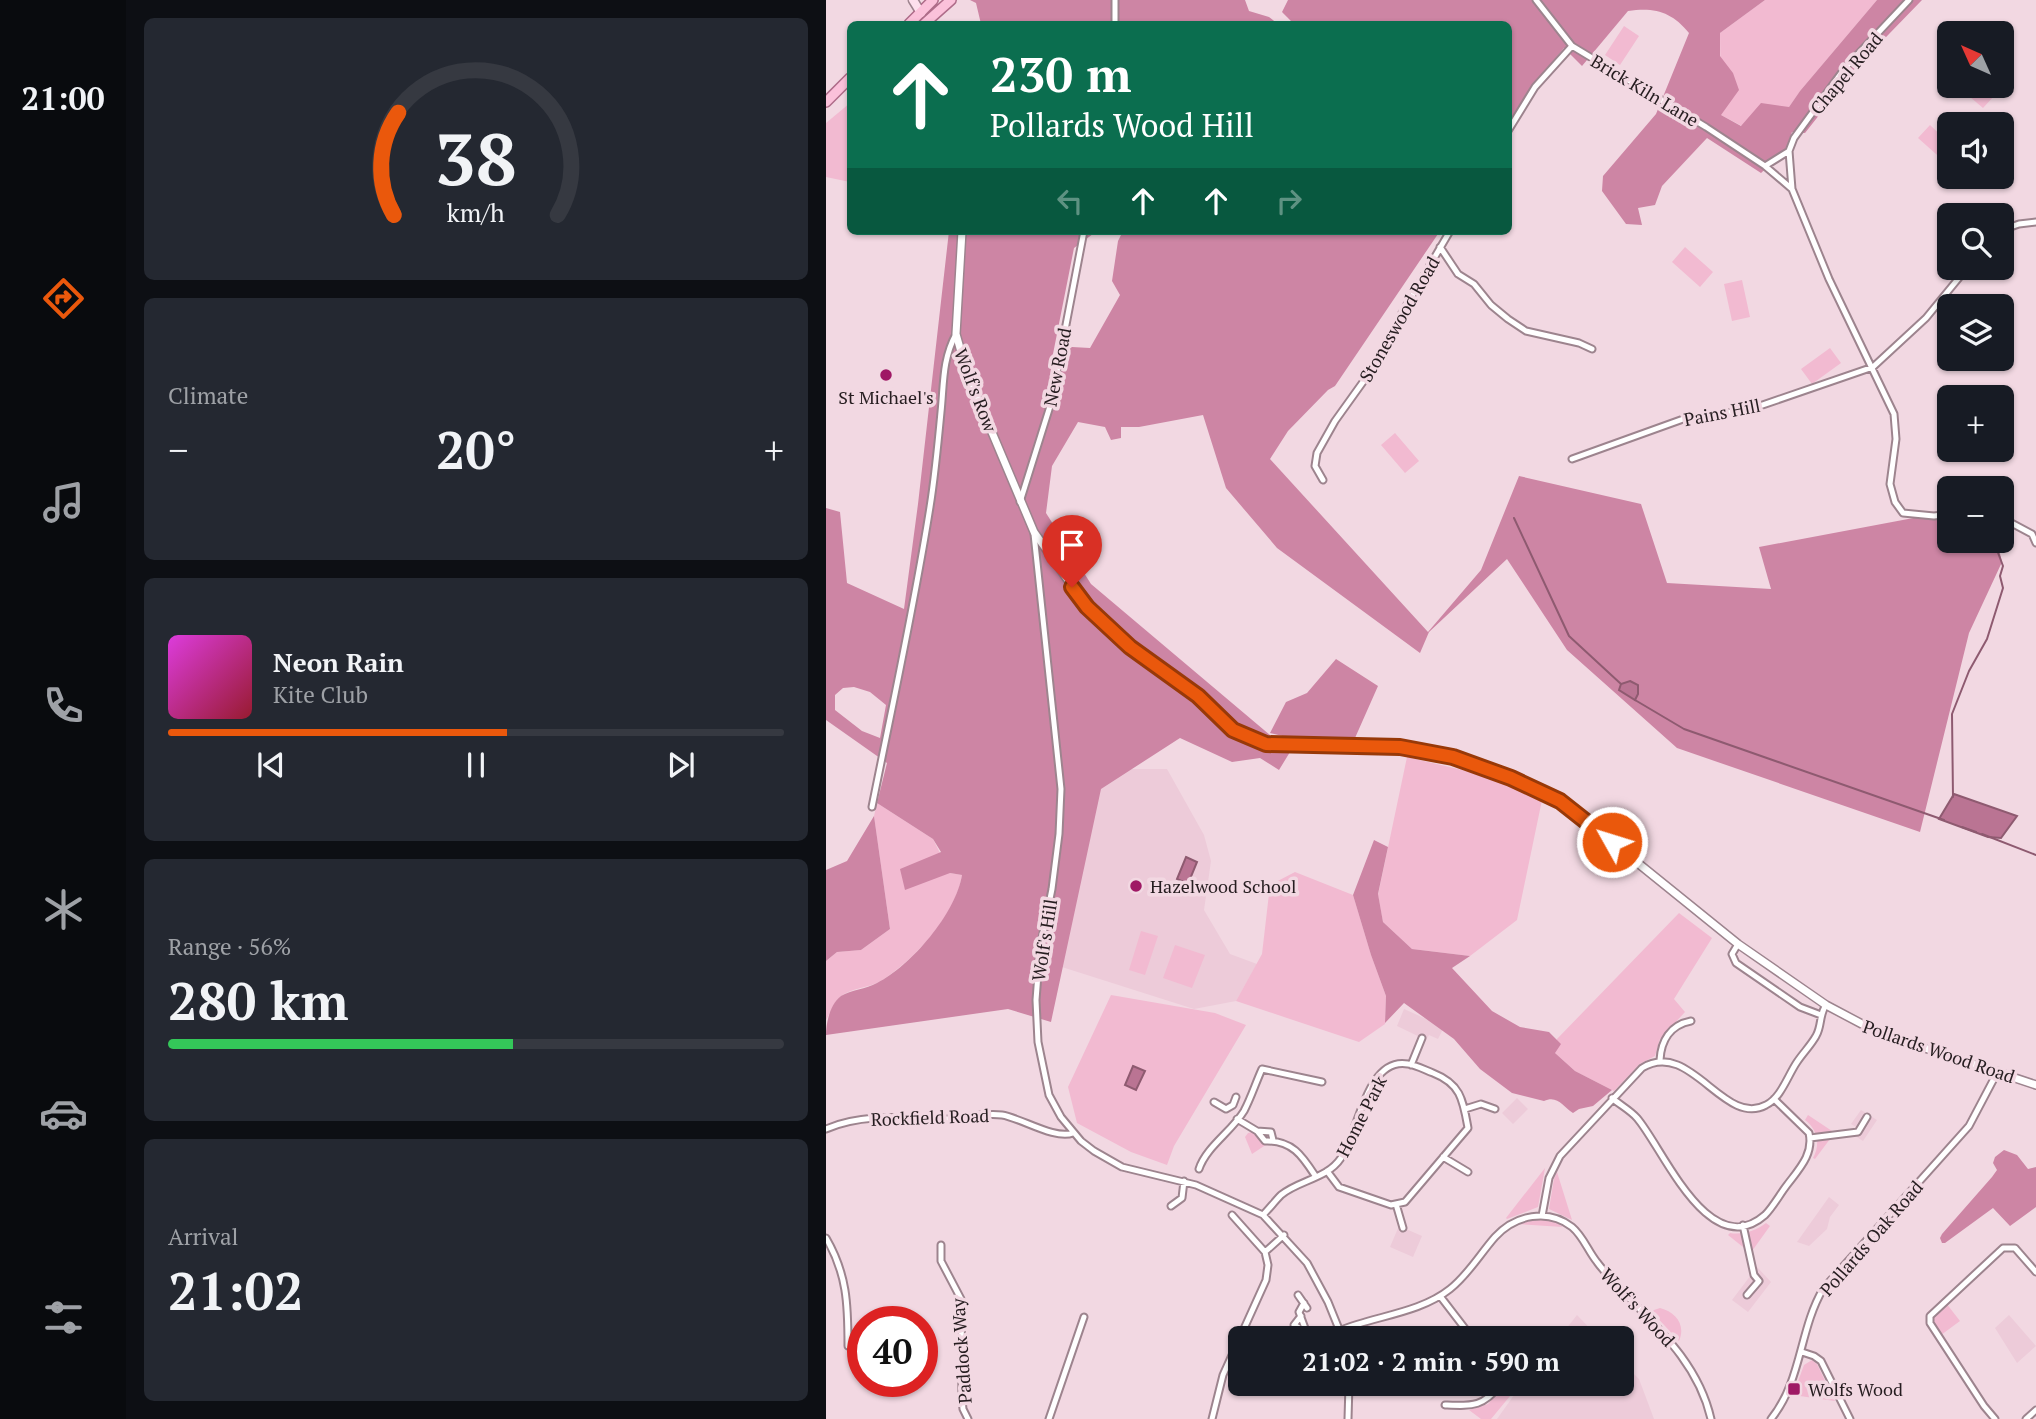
<!DOCTYPE html>
<html lang="en">
<head>
<meta charset="utf-8">
<style>
	:root { --surface:#171b24; --page:#242831; --text:#f1f3f6; --muted:#9ea1a6; --line:#363941; --accent:#ea580c }
	body { margin:0; font-family:"PT Serif",serif; background:var(--page); color:var(--text); height:100vh; display:flex; flex-direction:column; font-size:26px; white-space:nowrap }
	* { box-sizing:border-box; margin:0 }
	p { font-size:23px; color:var(--muted) }
	.icon { flex:none; width:38px; height:38px; fill:none; stroke:currentColor; stroke-width:2; stroke-linecap:round; stroke-linejoin:round }
	.map { position:relative; flex:1; overflow:hidden }
	.sheet { display:flex; flex-direction:column; gap:18px; padding:18px; background:#0d0f14; width:700px }
	.sheet>* { flex:none }
	.banner { position:absolute; left:21px; top:21px; width:665px; height:214px; border-radius:10px; box-shadow:0 2px 5px #0004; background:#0b6e4f; color:#fff; overflow:hidden }
	.needle { width:46px; rotate:315deg }
	.tools { position:absolute; left:1111px; top:21px; display:grid; gap:14px }
	.tools a { display:grid; place-items:center; width:77px; height:77px; border-radius:10px; background:var(--surface); box-shadow:0 2px 5px #0004; font-size:35px }
	.speed { position:absolute; left:21px; top:1306px; display:flex; gap:14px; font-size:35px; font-weight:700; text-align:center }
	.speed>* { display:grid; place-content:center; width:91px; height:91px; border-radius:50%; background:var(--surface); box-shadow:0 2px 5px #0004; line-height:1 }
	.speed .limit { border:10px solid #d22; background:#fff; color:#111 }
	.pin { position:absolute; display:grid; place-items:center; width:60px; height:60px; color:#fff; margin:-72px -30px; border-radius:50% 50% 50% 0; rotate:-45deg; box-shadow:0 0 7px #0007 }
	.pin .icon { rotate:45deg }
	.me { position:absolute; width:77px; margin:-38px; rotate:309deg; stroke-linejoin:round; filter:drop-shadow(0 0 5px #0008) }
	.turn { display:flex; align-items:center; gap:24px; height:147px; padding:0 28px; font-size:32px }
	.turn .icon { width:91px; height:91px; stroke-width:2.5 }
	.turn b { display:block; font-size:49px; line-height:60px }
	.lanes { display:flex; align-items:center; height:66px; padding:0 28px; background:#0003; justify-content:center; gap:35px; direction:ltr }
	.lanes .off { opacity:.35 }
	.big { font-size:52px; font-weight:800; line-height:1.1 }
	.sheet .widget { flex:1; display:flex; flex-direction:column; justify-content:center; gap:10px; min-width:0; padding:0 24px; border-radius:10px; background:var(--page) }
	.sheet .dial { align-items:center; gap:0 }
	.dial svg { height:182px; overflow:visible; fill:none; stroke:var(--line); stroke-width:7; stroke-linecap:round; text-anchor:middle }
	.dial text { fill:var(--text); stroke:none }
	.song { display:flex; align-items:center; gap:21px }
	.cover { width:84px; height:84px; border-radius:10px; background:linear-gradient(135deg,hsl(300 70% 55%),hsl(350 70% 35%)) }
	.played { height:7px; border-radius:4px; background:linear-gradient(90deg,var(--accent) 55%,var(--line) 55%) }
	.keys { display:flex; justify-content:space-around; direction:ltr }
	.heat { display:flex; justify-content:space-between; align-items:center; font-size:38px; direction:ltr }
	.charge { height:10px; border-radius:5px; background:linear-gradient(90deg,#34c759 56%,var(--line) 0) }
	.trip { position:absolute; left:402px; top:1326px; width:406px; height:70px; border-radius:10px; background:var(--surface); box-shadow:0 2px 5px #0004; font-weight:800; line-height:70px; text-align:center }
	main { display:flex; flex:1; min-height:0 }
	.tabs { display:flex; flex-direction:column; width:126px; justify-content:space-around; align-items:center; background:#090b0e; color:var(--muted) }
	.tabs .icon { width:49px; height:49px }
	.tabs .on { color:var(--accent) }
	.tabs b { font-size:32px; color:var(--text) }
	.map>svg:first-child { display:block }
	.built { fill:#edcbd9 }
	.green { fill:#f2bad1 }
	.forest { fill:#cd85a4; fill-rule:evenodd }
	.water { fill:#ba7493; stroke:#8e5a70; stroke-width:2 }
	.lines { fill:none; stroke-linecap:round; stroke-linejoin:round }
	.stream { stroke:#8e5a70; stroke-width:2 }
	.minor-casing { stroke:#9d848e; stroke-width:9 }
	.tertiary-casing { stroke:#9d848e; stroke-width:10 }
	.secondary-casing { stroke:#9d848e; stroke-width:11 }
	.primary-casing { stroke:#ae6c89; stroke-width:12 }
	.minor { stroke:#fff; stroke-width:5 }
	.tertiary { stroke:#fff; stroke-width:7 }
	.secondary { stroke:#fde0ed; stroke-width:8 }
	.primary { stroke:#fbc1da; stroke-width:9 }
	.route-casing { stroke:#983908; stroke-width:18 }
	.route { stroke:#ea580c; stroke-width:12 }
	.poi-dot { fill:#9f1865; stroke:#f2d8e2; stroke-width:2.5 }
	.labels { text-anchor:middle; dominant-baseline:central; stroke-width:7; stroke-linejoin:round; paint-order:stroke }
	.street-label { font-size:18px; fill:#261d20; stroke:#f2d8e2 }
	.poi-label { font-size:18px; fill:#261d20; stroke:#f2d8e2; text-anchor:start }
</style>
</head>
<body>
<main>
<nav class="tabs">
<b>21:00</b>
<svg class="icon on" aria-label="directions" viewBox="0 0 24 24"><path d="M12 3l9 9-9 9-9-9zM9 14v-3h6M13 9l2 2-2 2"/></svg>
<svg class="icon" aria-label="music" viewBox="0 0 24 24"><path d="M9 18V5l10-2v13"/><circle cx="6" cy="18" r="3"/><circle cx="16" cy="16" r="3"/></svg>
<svg class="icon" aria-label="phone" viewBox="0 0 24 24"><path d="M5 4h4l2 5-3 2q2 4 5 5l2-3 5 2v4C11 20 4 13 5 4z"/></svg>
<svg class="icon" aria-label="climate" viewBox="0 0 24 24"><path d="M12 3v18M4 7l16 10M4 17L20 7"/></svg>
<svg class="icon" aria-label="car" viewBox="0 0 24 24"><path d="M5 17H2v-5l4-1 3-4h7l3 4 3 1v5h-3M9 17h6M6 11h13"/><circle cx="7" cy="17" r="2"/><circle cx="17" cy="17" r="2"/></svg>
<svg class="icon" aria-label="filters" viewBox="0 0 24 24"><path d="M4 7h16M4 17h16"/><circle cx="9" cy="7" r="2"/><circle cx="15" cy="17" r="2"/></svg>
</nav>
<section class="sheet">
<div class="widget dial"><svg viewBox="0 0 100 80">
<path d="M14 69A42 42 0 1 1 86 69"/>
<path d="M14 69A42 42 0 0 1 16 24" stroke="#ea580c"/>
<text x="50" y="56" font-size="32" font-weight="700">38</text>
<text x="50" y="72" font-size="11">km/h</text>
</svg></div>
<div class="widget"><p>Climate</p>
<div class="heat"><a>−</a><b class="big">20°</b><a>+</a></div>
</div>
<div class="widget">
<div class="song"><i class="cover"></i><div><b>Neon Rain</b><p>Kite Club</p></div></div>
<div class="played"></div>
<div class="keys"><svg class="icon" aria-label="previous" viewBox="0 0 24 24"><path d="M18 5L8 12l10 7zM5 5v14"/></svg><svg class="icon" aria-label="pause" viewBox="0 0 24 24"><path d="M8 5v14M16 5v14"/></svg><svg class="icon" aria-label="next" viewBox="0 0 24 24"><path d="M6 5l10 7-10 7zM19 5v14"/></svg></div>
</div>
<div class="widget"><p>Range · 56%</p><b class="big">280 km</b><div class="charge"></div></div>
<div class="widget"><p>Arrival</p><b class="big">21:02</b></div>
</section>
<div class="map">
<svg width="1210" height="1419" viewBox="0 0 1210 1419">
	<rect width="100%" height="100%" fill="#f2d8e2"/>
	<!-- built -->
	<path class="built" d="M269 769H341L378 835 385 861 378 910 404 954 431 964 410 1001 368 1009 217 961Z
		M578 1009 618 1027 612 1039 603 1035 600 1040 571 1026Z
		M691 1098 702 1109 687 1124 676 1113Z
		M1035 1110 1051 1120 1037 1141 1026 1134 1030 1127 1025 1124Z
		M1003 1197 1013 1205 1004 1217 1001 1229 983 1246 971 1242Z
		M573 1226 596 1236 587 1257 564 1247Z
		M931 1267 945 1282 922 1312 906 1300Z
		M751 1315 774 1339H732Z
		M1183 1315 1210 1346 1191 1363 1169 1328Z
		M796 1362 813 1379 828 1419H671L696 1384H796Z"/>
	<!-- green -->
	<path class="green" d="M939 0H1051L974 91 963 107 916 126 895 115 894 33Z
		M798 26 813 36 794 65 779 55Z
		M1131 86H1157L1168 96 1157 108Z
		M24 103V182L0 177V123Z
		M1104 125 1123 143V158L1119 162 1092 138Z
		M859 247 887 272 874 287 846 262Z
		M916 280 924 317 906 321 898 284Z
		M1004 348 1015 363 986 384 975 369Z
		M569 433 593 461 579 473 555 445Z
		M581 757 679 780 716 800 691 920 644 956 586 949 557 922 552 895Z
		M51 803 107 839 124 873 136 875C130 915 88 960 55 981 43 988 24 988 14 997 8 1001 4 1014 0 1020V961L11 952 35 950 64 929 48 816Z
		M469 872 527 895 545 955 560 996 559 1024 533 1042 410 1001 436 954 444 885Z
		M853 913 886 938 848 999 859 1012 834 1039 829 1056 814 1064 788 1091 749 1071 729 1053 731 1039Z
		M315 931 332 936 319 975 303 970Z
		M349 945 379 955 366 988 337 978Z
		M285 995 389 1013 420 1025 348 1146 341 1165 305 1152 251 1123 242 1087Z
		M982 1115 1006 1131 1007 1135 989 1159 987 1158C995 1144 991 1129 979 1120Z
		M431 1131 439 1141 447 1140 426 1154 419 1137 422 1133Z
		M719 1168 712 1207 681 1219 680 1218Z
		M731 1172 746 1220 723 1209 728 1179Z
		M714 1219 729 1222 737 1227 691 1224Z
		M940 1223 944 1226 926 1251H922L902 1235 904 1233C916 1235 930 1231 940 1223Z
		M1120 1303 1134 1321 1115 1335 1107 1322V1316Z
		M834 1308C850 1312 860 1325 853 1341L825 1311Z
		M986 1360 991 1364 1009 1401 967 1395 978 1365Z
		M679 1384H694L665 1419H655L643 1410 662 1404Z"/>
	<!-- forest -->
	<path class="forest" d="M144 0H419L423 11 443 17 452 24H155L150 3Z
		M462 0H939L894 33V56L907 73 913 90 895 115 915 126 935 103 963 107 974 91 1051 0H1096L1031 67 979 133 966 132 959 151 935 173 881 138 836 186 829 205 812 208 816 225 800 224 776 191 777 176 830 114 863 33C846 12 829 7 802 11L756 66 738 48 703 91 683 126 682 24H468L456 12Z
		M123 231H271L248 248 226 359 246 347 264 348 294 295 286 281 292 241 297 231H614L509 386 502 390 462 431 444 459 602 632 655 570 693 476 815 504 841 583 945 589 933 547 1098 516 1123 515 1124 541H1171L1176 562 1143 633 1094 832 851 748 741 650 681 559 603 632 594 653 451 548 400 488 377 415 313 427H295V438L285 440 279 427 252 422 226 466 220 513 265 584 464 752 453 770 434 758 406 762 354 738 275 789 225 1022 182 1009 0 1035C0 1023 4 1004 15 996 25 990 40 989 51 983 85 966 130 913 136 875L124 873 79 890 74 869 115 852 107 839 51 803 61 763 0 720V508L14 512 21 583 78 609 92 504ZM28 687 44 692 60 705 54 738 36 731 9 710V695L17 688Z
		M510 659 552 686 529 738H465L444 733 460 702 481 693Z
		M48 816 64 929 35 950 11 952 0 961V870L21 861Z
		M548 840 562 847 552 894 557 922 586 949 644 956 626 968 666 1011 694 1027 723 1032 735 1044 729 1053 749 1071 786 1090 767 1106 753 1109 747 1113C737 1107 732 1095 718 1101L686 1093 654 1069 628 1039 578 1003 559 1023 560 996 545 955 527 895Z
		M1178 1150 1191 1155 1202 1169 1210 1167V1207L1184 1226 1167 1208 1119 1243H1116L1114 1238 1116 1234 1166 1177 1171 1170 1167 1163 1169 1157Z"/>
	<!-- water -->
	<path class="water" d="M804 681 812 685V694L809 700 793 690 795 684Z
		M1128 794 1191 816 1175 838 1162 837 1113 819Z
		M360 857 371 862 362 884 351 879Z
		M307 1066 319 1071 310 1090 299 1085Z"/>
	<g class="lines">
		<!-- stream -->
		<path class="stream" d="M688 518 743 636 795 684
			M809 700 858 729 1118 820
			M1127 797 1126 714 1143 671 1161 639 1177 588 1174 576 1177 566 1171 550 1172 541
			M1136 827 1150 832
			M1156 834 1210 855"/>
		<!-- minor casing -->
		<g class="minor-casing">
			<path id="minor" d="M289 0V24
				M710 0 746 46 880 127 939 166 966 189 1003 279 1068 414 1070 439 1064 484 1069 502 1077 513 1108 516 1124 514
				M682 131 709 87 746 46
				M963 151 968 138 1019 68 1083 0
				M939 166 963 151 966 189
				M1176 230 1193 224 1210 222
				M614 247 632 274 648 284 665 305 682 319 700 331 753 343 766 349
				M746 459 860 418 922 410 1047 367 1100 318 1141 268
				M497 480 489 466 491 453 509 421 547 368 576 313 624 231
				M194 502 225 403 258 231
				M1176 518 1206 534 1210 543
				M208 534 235 789 233 834 226 889 214 948 210 1000 212 1042 223 1095 235 1117 255 1141 268 1151 296 1167 370 1185 437 1215 481 1263 502 1302 517 1339
				M46 807C66 707 88 608 104 507 109 476 112 444 115 412 118 384 116 360 130 334
				M912 944 906 954 910 963 974 1007 995 1015
				M834 1060C835 1041 844 1025 865 1021
				M585 1065 596 1038
				M786 1098C794 1105 804 1110 811 1118 837 1148 883 1264 939 1215 947 1207 954 1194 961 1185 973 1169 988 1154 983 1133L948 1099
				M388 1102 400 1109 407 1105 410 1097
				M639 1109 655 1104 669 1109
				M411 1119 431 1131 439 1141C467 1140 477 1157 490 1177
				M0 1129C38 1113 77 1118 117 1119 136 1119 157 1112 176 1115 195 1118 229 1140 247 1133
				M431 1131 445 1132 447 1140
				M984 1138 1032 1132 1041 1117
				M617 1157 642 1172
				M373 1169C380 1147 406 1131 418 1111 425 1098 430 1082 436 1069L496 1082
				M570 1204 577 1228
				M345 1206 356 1198 358 1181
				M406 1215 439 1252
				M437 1215C443 1209 449 1201 455 1195 473 1180 501 1179 515 1158 532 1134 540 1056 582 1064 590 1065 599 1070 607 1073 635 1084 637 1100 642 1128L579 1202 565 1205 513 1187 501 1171
				M716 1216 723 1178 734 1156 816 1068C864 1038 898 1128 940 1105 955 1098 962 1075 971 1062 977 1053 985 1045 990 1036 996 1026 993 1015 1000 1005
				M917 1225 928 1275 933 1281 921 1295
				M0 1238C21 1274 22 1304 22 1346
				M115 1245V1261L135 1299 136 1400 137 1409 142 1419
				M472 1295 481 1308
				M614 1296 647 1339
				M478 1303 473 1312 483 1339
				M475 1316 468 1325 480 1332
				M515 1330C549 1316 594 1313 624 1289 642 1275 654 1254 669 1237 689 1215 722 1208 746 1227 757 1236 762 1251 771 1262 779 1273 789 1283 799 1294 835 1331 873 1366 885 1419
				M976 1352 988 1356 995 1361 1024 1419
				M619 1405C647 1406 657 1407 675 1384
				M223 1419 258 1317
				M386 1419 397 1375 440 1280 442 1265 439 1252 458 1235
				M522 1419 523 1384
				M945 1419C976 1381 973 1330 997 1289L1143 1126 1172 1071
				M1169 1419 1158 1406 1104 1323V1316L1177 1248H1189L1210 1272
				M1200 1419 1210 1410"/>
		</g>
		<!-- tertiary casing -->
		<g class="tertiary-casing">
			<path id="tertiary" d="M136 231 130 334 141 373 208 532 261 607 304 647 372 696 407 730 440 744 574 747 627 757 685 778 735 801 912 944 1000 1005 1051 1032 1210 1085"/>
		</g>
		<!-- secondary casing -->
		<g class="secondary-casing">
			<path id="secondary" d="M87 0 95 13"/>
		</g>
		<!-- primary casing -->
		<g class="primary-casing">
			<path id="primary" d="M83 24 107 0
				M98 24 125 0
				M0 102 24 78"/>
		</g>
		<!-- minor -->
		<use href="#minor" class="minor"/>
		<!-- tertiary -->
		<use href="#tertiary" class="tertiary"/>
		<!-- secondary -->
		<use href="#secondary" class="secondary"/>
		<!-- primary -->
		<use href="#primary" class="primary"/>
	</g>
	<g class="lines">
		<!-- route casing -->
		<g class="route-casing">
			<path id="route" d="M246 587 261 607 304 647 372 696 407 730 440 744 574 747 627 757 685 778 734 801 786 842"/>
		</g>
		<!-- route -->
		<use href="#route" class="route"/>
	</g>
	<!-- markers -->
	<g class="poi-dot">
		<circle cx="60" cy="375" r="7"/>
		<circle cx="310" cy="886" r="7"/>
		<rect x="961" y="1382" width="14" height="14" rx="3.5"/>
	</g>
	<g class="labels">
		<!-- street labels -->
		<g class="street-label">
			<text transform="translate(1020 73) rotate(-50)">Chapel Road</text>
			<text transform="translate(819 90) rotate(31)">Brick Kiln Lane</text>
			<text transform="translate(573 319) rotate(-60)">Stoneswood Road</text>
			<text transform="translate(231 367) rotate(-79)">New Road</text>
			<text transform="translate(150 390) rotate(69)">Wolf's Row</text>
			<text transform="translate(896 412) rotate(-11)">Pains Hill</text>
			<text transform="translate(218 940) rotate(-81)">Wolf's Hill</text>
			<text transform="translate(1113 1051) rotate(19)">Pollards Wood Road</text>
			<text transform="translate(535 1116) rotate(-63)">Home Park</text>
			<text transform="translate(104 1117) rotate(-2)">Rockfield Road</text>
			<text transform="translate(1045 1238) rotate(-49)">Pollards Oak Road</text>
			<text transform="translate(812 1307) rotate(47)">Wolf's Wood</text>
			<text transform="translate(135 1351) rotate(-94)">Paddock Way</text>
		</g>
		<!-- poi labels -->
		<g class="poi-label">
			<text x="60" y="397" text-anchor="middle">St Michael's</text>
			<text x="324" y="886">Hazelwood School</text>
			<text x="982" y="1389">Wolfs Wood</text>
		</g>
	</g>
</svg>
<div class="tools">
<a><svg class="needle" viewBox="-14 -14 28 28"><path d="M0-13l5 13h-10z" fill="#e53935"/><path d="M0 13l5-13h-10z" fill="#9ea1a6"/></svg></a>
<a><svg class="icon" aria-label="sound" viewBox="0 0 24 24"><path d="M4 9h4l5-4v14l-5-4H4zM17 9q2 3 0 6"/></svg></a>
<a><svg class="icon" aria-label="search" viewBox="0 0 24 24"><circle cx="10" cy="10" r="6"/><path d="M15 15l6 6"/></svg></a>
<a><svg class="icon" aria-label="layers" viewBox="0 0 24 24"><path d="M12 4l9 5-9 5-9-5zM3 14l9 5 9-5"/></svg></a>
<a>+</a>
<a>−</a>
</div>
<div class="speed"><div class="limit">40</div></div>
<div class="pin" style="left:246px;top:587px;background:#d93025"><svg class="icon" aria-label="arrive" viewBox="0 0 24 24"><path d="M6 21V4h12l-3 4 3 4H6"/></svg></div>
<svg class="me" style="left:786px;top:842px" viewBox="-20 -20 40 40"><circle r="17" fill="#ea580c" stroke="#fff" stroke-width="3"/><path d="M0-11L8 9 0 5-8 9z" fill="#fff"/></svg>
<div class="trip">21:02 · 2 min · 590 m</div>
<div class="banner">
<div class="turn"><svg class="icon" aria-label="ahead" viewBox="0 0 24 24"><path d="M12 20V5M6 11l6-6 6 6"/></svg><div><b>230 m</b>Pollards Wood Hill</div></div>
<div class="lanes"><svg class="icon off" aria-label="left" viewBox="0 0 24 24"><path d="M17 20v-9H6M10 6l-5 5 5 5"/></svg><svg class="icon" aria-label="ahead" viewBox="0 0 24 24"><path d="M12 20V5M6 11l6-6 6 6"/></svg><svg class="icon" aria-label="ahead" viewBox="0 0 24 24"><path d="M12 20V5M6 11l6-6 6 6"/></svg><svg class="icon off" aria-label="right" viewBox="0 0 24 24"><path d="M7 20v-9h11M14 6l5 5-5 5"/></svg></div>
</div>
</div>
</main>
</body>
</html>
